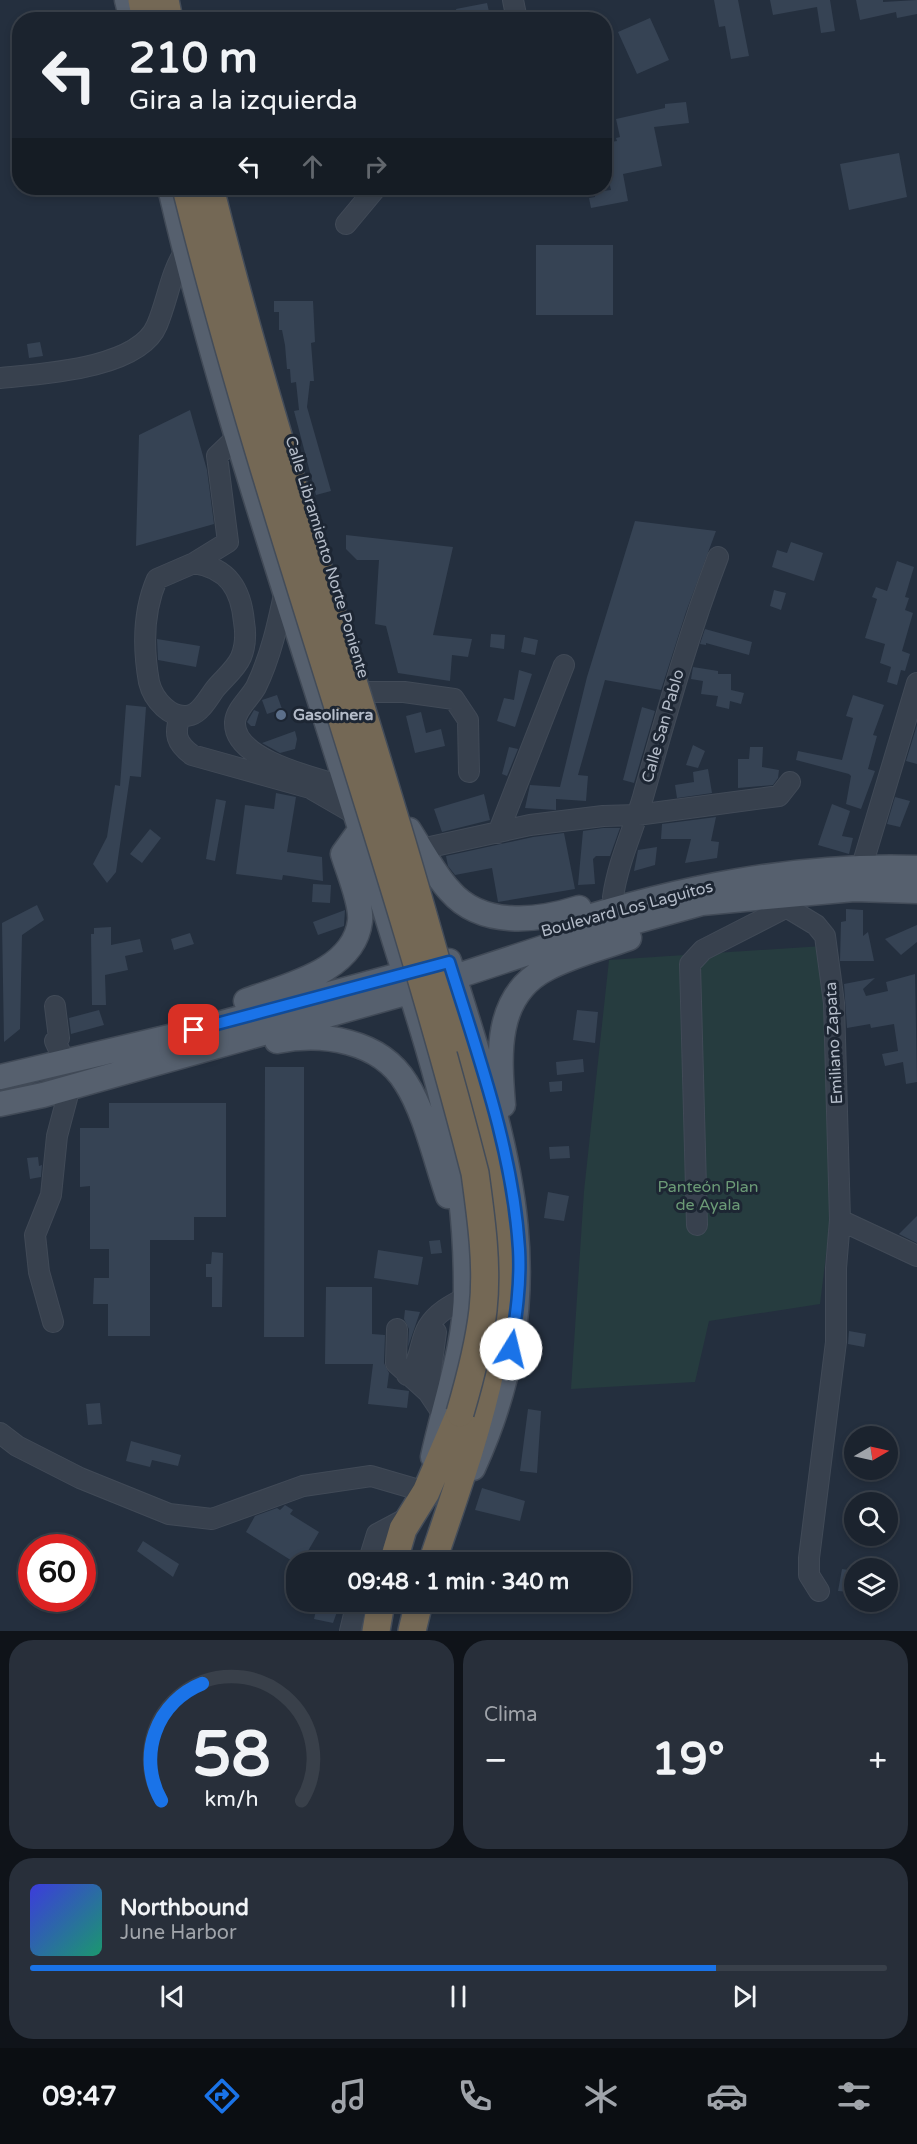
<!DOCTYPE html>
<html lang="es">
<head>
<meta charset="utf-8">
<style>
	:root { --surface:#1b232e; --page:#282f3a; --text:#f1f3f6; --muted:#a0a4aa; --line:#39404a; --accent:#1a73e8 }
	body { margin:0; font-family:"Varela Round",sans-serif; background:var(--page); color:var(--text); height:100vh; display:flex; flex-direction:column; font-size:22px; white-space:nowrap }
	* { box-sizing:border-box; margin:0 }
	p { font-size:20px; color:var(--muted) }
	.icon { flex:none; width:33px; height:33px; fill:none; stroke:currentColor; stroke-width:2; stroke-linecap:round; stroke-linejoin:round }
	.map { position:relative; height:1631px; overflow:hidden }
	.details { display:flex; flex-direction:column; gap:9px; padding:9px; background:#0f1319; flex:1 }
	.details>* { flex:none }
	.hud { position:absolute; left:12px; top:12px; width:600px; height:183px; border-radius:24px; box-shadow:0 3px 9px #0003,0 0 0 2px var(--line); background:#1b232e; color:var(--text); overflow:hidden }
	.needle { width:39px; rotate:81deg }
	.tools { position:absolute; left:844px; top:1426px; display:grid; gap:12px }
	.tools a { display:grid; place-items:center; width:54px; height:54px; border-radius:50%; background:var(--surface); box-shadow:0 3px 9px #0003,0 0 0 2px var(--line); font-size:30px }
	.speed { position:absolute; left:18px; top:1534px; display:flex; gap:12px; font-size:30px; font-weight:700; text-align:center }
	.speed>* { display:grid; place-content:center; width:78px; height:78px; border-radius:50%; background:var(--surface); box-shadow:0 3px 9px #0003,0 0 0 2px var(--line); line-height:1 }
	.speed .limit { border:9px solid #d22; background:#fff; color:#111 }
	.pin { position:absolute; display:grid; place-items:center; width:51px; height:51px; color:#fff; margin:-26px; border-radius:12px; box-shadow:0 3px 9px #0006 }
	.me { position:absolute; width:66px; margin:-33px; rotate:9deg; stroke-linejoin:round; filter:drop-shadow(0 0 4px #0008) }
	.turn { display:flex; align-items:center; gap:21px; height:126px; padding:0 18px; font-size:27px }
	.turn .icon { width:78px; height:78px; stroke-width:2.5 }
	.turn b { display:block; font-size:42px; line-height:51px }
	.lanes { display:flex; align-items:center; height:57px; padding:0 18px; background:#0003; justify-content:center; gap:30px; direction:ltr }
	.lanes .off { opacity:.35 }
	.big { font-size:45px; font-weight:700; line-height:1.1 }
	.details .card { flex:1; display:flex; flex-direction:column; justify-content:center; gap:9px; min-width:0; padding:0 21px; border-radius:24px; background:var(--page) }
	.details .dial { align-items:center; gap:0 }
	.dial svg { height:156px; overflow:visible; fill:none; stroke:var(--line); stroke-width:7; stroke-linecap:round; text-anchor:middle }
	.dial text { fill:var(--text); stroke:none }
	.song { display:flex; align-items:center; gap:18px }
	.cover { width:72px; height:72px; border-radius:9px; background:linear-gradient(135deg,hsl(240 70% 55%),hsl(160 70% 35%)) }
	.played { height:6px; border-radius:3px; background:linear-gradient(90deg,var(--accent) 80%,var(--line) 80%) }
	.keys { display:flex; justify-content:space-around; direction:ltr }
	.heat { display:flex; justify-content:space-between; align-items:center; font-size:33px; direction:ltr }
	.details .tiles { flex:1; display:grid; gap:9px; grid-template-columns:1fr 1fr }
	.card:last-child { grid-column:span 2 }
	.trip { position:absolute; left:286px; top:1552px; width:345px; height:60px; border-radius:24px; background:var(--surface); box-shadow:0 3px 9px #0003,0 0 0 2px var(--line); font-weight:700; line-height:60px; text-align:center }
	.menu { display:flex; height:96px; justify-content:space-around; align-items:center; background:#0b0e12; color:var(--muted) }
	.menu .icon { width:42px; height:42px }
	.menu .active { color:var(--accent) }
	.menu b { font-size:27px; color:var(--text) }
	.map>svg:first-child { display:block }
	.green { fill:#263c3f }
	.building { fill:#364354 }
	.lines { fill:none; stroke-linecap:round; stroke-linejoin:round }
	.minor-casing { stroke:#414a57; stroke-width:22 }
	.major-casing { stroke:#414a57; stroke-width:27 }
	.highway-casing { stroke:#434c59; stroke-width:30 }
	.minor { stroke:#38414e; stroke-width:20 }
	.major { stroke:#56606e; stroke-width:24 }
	.highway { stroke:#746855; stroke-width:27 }
	.highway-bridge-casing { stroke:#434c59; stroke-width:30; stroke-linecap:butt }
	.highway-bridge { stroke:#746855; stroke-width:27 }
	.route-casing { stroke:#114b97; stroke-width:15 }
	.route { stroke:#1a73e8; stroke-width:10 }
	.service-dot { fill:#5c6f8a; stroke:#1d2633; stroke-width:2 }
	.labels { text-anchor:middle; dominant-baseline:central; stroke-width:6; stroke-linejoin:round; paint-order:stroke }
	.street-label { font-size:16px; fill:#b4bcc9; stroke:#1d2633 }
	.poi-label { font-size:16px; font-weight:bold; fill:#b4bcc9; stroke:#1d2633; text-anchor:start }
	.park-label { font-size:16px; fill:#6b9a76; stroke:#1d2633 }
</style>
</head>
<body>
<div class="map">
<svg width="917" height="1631" viewBox="0 0 917 1631">
	<rect width="100%" height="100%" fill="#242f3e"/>
	<!-- green -->
	<path class="green" d="M823 946 833 1199 820 1304 709 1321 695 1382 571 1389 584 1191 609 960Z"/>
	<!-- building -->
	<path class="building" d="M714 0H738L749 56 731 59 725 26 719 27Z
		M770 0H830L835 31 821 33 817 7 773 15Z
		M856 0H883V2L917 0V14L897 18 896 12 860 20Z
		M487 3 491 20H458L456 9Z
		M650 18 669 60 637 74 618 32Z
		M686 102 689 123 654 127 662 166 623 174 628 201 591 208 589 198 595 197 594 192 611 190 604 160V143L617 141 616 138 620 137 616 119 665 108V104Z
		M899 153 907 197 849 210 840 164Z
		M536 245H613V315H536Z
		M274 301H313L315 342 311 343 314 381H310L307 407 331 491 316 495 294 411 299 410 296 382 291 383 290 369H287L285 345 282 330H279V312H274Z
		M40 342 43 356 29 358 27 344Z
		M190 410 207 470 214 524 136 546 139 435Z
		M635 521 716 531 686 612 661 690 605 680 578 775 588 776 586 801 556 799V810L525 808 530 785 560 787 587 677Z
		M346 535 453 547 433 635 472 639 468 657 452 655 450 681 398 673 386 626 375 624 379 560H357L346 549Z
		M791 542 823 553 814 581 772 567 777 550 787 553Z
		M897 561 914 567 905 597 909 598 905 610 913 613 902 651 910 654 905 671 901 670 897 685 887 682 891 667 880 663 885 644 865 638 877 599 872 597 876 587 887 591Z
		M774 590 786 593 781 610 770 606Z
		M705 629 752 642 749 655 706 643V645L700 644Z
		M491 634 505 635 504 649 490 647Z
		M524 637 538 640 535 655 521 652Z
		M157 639 200 646 196 667 158 660Z
		M693 667 718 671V674H731V690L744 693 741 704 730 701 729 709 716 706 718 696 701 694 703 681 691 679Z
		M519 670 532 674 515 727 497 721 504 698 514 700Z
		M277 695 282 709 267 714 262 700Z
		M853 695 884 705 873 735 877 736 868 769 875 771 861 809 846 804 851 776 849 774 796 760 798 751 842 760 853 718 846 716Z
		M126 705 146 707 141 777 130 776 116 872 107 883 93 864 107 837 115 785 120 786Z
		M642 707 655 711 634 783 623 780Z
		M254 710 259 712 255 726H251L247 722Z
		M421 712 426 733 441 729 445 746 415 753 406 716Z
		M917 725V764L906 761Z
		M295 731 297 739 295 749 280 753 262 743Z
		M693 745 705 751 698 768 686 765Z
		M509 747 518 749 507 776 502 774Z
		M750 747H763L762 767 779 770 778 778 773 785 738 788V759H749Z
		M708 769 712 793 677 798 675 785 694 782 693 772Z
		M276 793 296 797 287 852 322 857 323 881 283 875 282 880 236 874 245 805 274 809Z
		M484 794 490 820 442 832 434 809Z
		M895 797 910 801 900 827 887 824Z
		M216 799 226 801 215 861 206 859Z
		M832 804 850 811 842 836 853 838 849 854 818 845Z
		M716 817 711 841 719 842 717 858 685 863 691 839H661L662 824Z
		M603 828H620L610 856H596L593 859 595 884 578 885 583 831Z
		M150 829 161 838 142 863 130 854Z
		M564 833 575 889 498 902 492 868 455 875 448 866 446 856 533 837Z
		M657 847 655 865 634 871 638 850Z
		M313 884 331 885 330 903 312 902Z
		M37 905 44 920 22 935 20 1029 4 1042 2 923Z
		M846 909 863 910V936L868 932 874 961H840L841 922 846 921Z
		M345 910 344 926 318 935 313 922Z
		M917 925V942L901 955 885 939Z
		M111 927V945L140 939 143 952 125 956 128 970 105 975 106 1005H92L91 934H94V928Z
		M190 933 194 944 174 950 171 939Z
		M915 974 917 1082 906 1084 903 1062 885 1066 882 1054 898 1051 894 1024 871 1028 870 1024 847 1028 844 984 875 978 863 989 866 996 888 991 886 982Z
		M99 1010 104 1025 71 1034 69 1018Z
		M577 1010 598 1012 595 1043 573 1040Z
		M583 1059 584 1072 557 1075 556 1062Z
		M265 1067H304V1337H264Z
		M562 1081V1091L550 1092 549 1082Z
		M109 1103H226V1217H194V1240H150V1336H108V1304H93L94 1278H109V1249H90V1186L80 1187V1128H109Z
		M569 1146 570 1158 550 1159 549 1147Z
		M38 1157 39 1166 42 1165 41 1177 30 1179 27 1158Z
		M548 1192 569 1196 564 1221 544 1218Z
		M917 1216V1243L899 1234Z
		M440 1240 442 1253 431 1254 429 1241Z
		M378 1250 423 1257 418 1285 374 1278Z
		M212 1252 223 1253 222 1307H212V1277H206V1264H211Z
		M326 1287H372V1334L385 1335 384 1363 389 1373 387 1388 409 1391 407 1408 368 1404 373 1364H325Z
		M405 1310 420 1312 408 1347 409 1329 404 1319Z
		M849 1331 866 1334 864 1347 848 1344Z
		M100 1403 102 1424 88 1425 86 1404Z
		M528 1409 541 1411 537 1473 520 1471Z
		M131 1441 181 1455 178 1466 152 1460 150 1467 126 1461Z
		M482 1488 525 1501 520 1521 475 1510Z
		M285 1505 293 1510 290 1514 319 1532 301 1563 297 1564 246 1532 255 1516 277 1508 280 1510Z
		M143 1541 179 1564 173 1577 137 1551Z
		M842 1569 855 1571V1586H853L852 1592 838 1591Z
		M318 1602H334L338 1609 333 1623 314 1619Z"/>
	<g class="lines">
		<!-- minor casing -->
		<g class="minor-casing">
			<path id="minor" d="M513 0 517 20
				M346 224 376 188
				M0 378C41 374 139 369 157 325 168 299 170 274 185 251
				M194 563C228 568 241 589 244 622 246 634 246 645 241 657 236 669 223 679 215 689 209 697 201 712 191 715 171 721 153 699 149 682 143 648 143 611 157 579L194 563 228 542 217 456 237 437
				M285 590C278 623 271 656 256 687 250 698 236 709 235 722 233 761 320 779 349 788
				M368 692H404L454 699 468 720 469 772
				M180 716C174 734 176 743 192 755L310 788 355 814
				M498 833 564 665
				M421 849 530 825 603 816 637 815 779 796 790 782
				M862 866 917 683
				M768 896 816 925 825 936 834 1003 840 1220 836 1268V1342L809 1558V1575L819 1591
				M613 897C618 862 633 831 643 797 666 716 688 635 718 557
				M55 1006 59 1038 55 1041 62 1056 70 1061
				M840 1220 917 1256
				M697 1225 690 964 703 950 787 907
				M53 1322 39 1272 35 1235 51 1195 57 1136 70 1087
				M397 1329 396 1363 428 1392 442 1413
				M407 1375C421 1364 419 1342 428 1327 436 1313 451 1305 465 1298
				M428 1392 436 1332
				M0 1433 17 1446 80 1478 169 1514 212 1519 303 1486 371 1476 426 1492
				M368 1563 377 1534 409 1517
				M350 1631 357 1602"/>
		</g>
		<!-- major casing -->
		<g class="major-casing">
			<path id="major" d="M127 0 132 20
				M170 188C225 425 309 657 379 890 402 968 430 1046 448 1125 461 1178 466 1234 466 1289 466 1346 445 1401 433 1457
				M409 830C422 850 434 874 450 891 482 928 538 921 579 908
				M563 925C679 888 795 864 917 868
				M449 961C506 1143 558 1283 473 1468
				M246 1001C285 986 354 972 360 921 362 903 348 871 343 854L361 829
				M277 1041C322 1032 380 1040 406 1083 425 1112 436 1162 448 1196
				M0 1077 174 1036 418 970
				M0 1104 43 1095 409 992 561 942 702 903 854 889 917 891
				M503 1105C499 1056 494 996 546 969 572 955 602 948 629 938"/>
		</g>
		<!-- highway casing -->
		<g class="highway-casing">
			<path id="highway" d="M142 0 146 20
				M165 0 169 20
				M393 1563 403 1529 426 1492 460 1413
				M432 1563C473 1441 520 1318 498 1187 489 1136 472 1087 457 1038
				M376 1631 381 1602
				M412 1631 419 1602"/>
		</g>
		<!-- minor -->
		<use href="#minor" class="minor"/>
		<!-- major -->
		<use href="#major" class="major"/>
		<!-- highway -->
		<use href="#highway" class="highway"/>
		<!-- highway-bridge casing -->
		<g class="highway-bridge-casing">
			<path id="highway-bridge" d="M186 188C269 520 390 841 475 1173 481 1217 488 1265 483 1310 479 1345 470 1379 460 1413
				M210 188C281 474 382 752 457 1038"/>
		</g>
		<!-- highway-bridge -->
		<use href="#highway-bridge" class="highway-bridge"/>
	</g>
	<g class="lines">
		<!-- route casing -->
		<g class="route-casing">
			<path id="route" d="M194 1030 449 962C478 1055 513 1151 519 1249 521 1283 516 1316 511 1349"/>
		</g>
		<!-- route -->
		<use href="#route" class="route"/>
	</g>
	<!-- markers -->
	<circle class="service-dot" cx="281" cy="715" r="6"/>
	<g class="labels">
		<!-- street labels -->
		<g class="street-label">
			<text transform="translate(327 557) rotate(73)">Calle Libramiento Norte Poniente</text>
			<text transform="translate(663 726) rotate(-74)">Calle San Pablo</text>
			<text transform="translate(627 909) rotate(-15)">Boulevard Los Laguitos</text>
			<text transform="translate(834 1043) rotate(-93)">Emiliano Zapata</text>
		</g>
		<!-- poi labels -->
		<g class="poi-label">
			<text x="293" y="715">Gasolinera</text>
		</g>
		<!-- park labels -->
		<g class="park-label">
			<text x="708" y="1187">Panteón Plan<tspan x="708" dy="18">de Ayala</tspan></text>
		</g>
	</g>
</svg>
<div class="tools">
<a><svg class="needle" viewBox="-14 -14 28 28"><path d="M0-13l5 13h-10z" fill="#e53935"/><path d="M0 13l5-13h-10z" fill="#a0a4aa"/></svg></a>
<a><svg class="icon" aria-label="search" viewBox="0 0 24 24"><circle cx="10" cy="10" r="6"/><path d="M15 15l6 6"/></svg></a>
<a><svg class="icon" aria-label="layers" viewBox="0 0 24 24"><path d="M12 4l9 5-9 5-9-5zM3 14l9 5 9-5"/></svg></a>
</div>
<div class="speed"><div class="limit">60</div></div>
<div class="pin" style="left:194px;top:1030px;background:#d93025"><svg class="icon" aria-label="arrive" viewBox="0 0 24 24"><path d="M6 21V4h12l-3 4 3 4H6"/></svg></div>
<svg class="me" style="left:511px;top:1349px" viewBox="-20 -20 40 40"><circle r="19" fill="#fff"/><path d="M0-13L10 11 0 6-10 11z" fill="#1a73e8"/></svg>
<div class="trip">09:48 · 1 min · 340 m</div>
<div class="hud">
<div class="turn"><svg class="icon" aria-label="left" viewBox="0 0 24 24"><path d="M17 20v-9H6M10 6l-5 5 5 5"/></svg><div><b>210 m</b>Gira a la izquierda</div></div>
<div class="lanes"><svg class="icon" aria-label="left" viewBox="0 0 24 24"><path d="M17 20v-9H6M10 6l-5 5 5 5"/></svg><svg class="icon off" aria-label="ahead" viewBox="0 0 24 24"><path d="M12 20V5M6 11l6-6 6 6"/></svg><svg class="icon off" aria-label="right" viewBox="0 0 24 24"><path d="M7 20v-9h11M14 6l5 5-5 5"/></svg></div>
</div>
</div>
<section class="details">
<div class="tiles">
<div class="card dial"><svg viewBox="0 0 100 80">
<path d="M14 69A42 42 0 1 1 86 69"/>
<path d="M14 69A42 42 0 0 1 35 9" stroke="#1a73e8"/>
<text x="50" y="56" font-size="32" font-weight="700">58</text>
<text x="50" y="72" font-size="11">km/h</text>
</svg></div>
<div class="card"><p>Clima</p>
<div class="heat"><a>−</a><b class="big">19°</b><a>+</a></div>
</div>
<div class="card">
<div class="song"><i class="cover"></i><div><b>Northbound</b><p>June Harbor</p></div></div>
<div class="played"></div>
<div class="keys"><svg class="icon" aria-label="previous" viewBox="0 0 24 24"><path d="M18 5L8 12l10 7zM5 5v14"/></svg><svg class="icon" aria-label="pause" viewBox="0 0 24 24"><path d="M8 5v14M16 5v14"/></svg><svg class="icon" aria-label="next" viewBox="0 0 24 24"><path d="M6 5l10 7-10 7zM19 5v14"/></svg></div>
</div>
</div>
</section>
<nav class="menu">
<b>09:47</b>
<svg class="icon active" aria-label="directions" viewBox="0 0 24 24"><path d="M12 3l9 9-9 9-9-9zM9 14v-3h6M13 9l2 2-2 2"/></svg>
<svg class="icon" aria-label="music" viewBox="0 0 24 24"><path d="M9 18V5l10-2v13"/><circle cx="6" cy="18" r="3"/><circle cx="16" cy="16" r="3"/></svg>
<svg class="icon" aria-label="phone" viewBox="0 0 24 24"><path d="M5 4h4l2 5-3 2q2 4 5 5l2-3 5 2v4C11 20 4 13 5 4z"/></svg>
<svg class="icon" aria-label="climate" viewBox="0 0 24 24"><path d="M12 3v18M4 7l16 10M4 17L20 7"/></svg>
<svg class="icon" aria-label="car" viewBox="0 0 24 24"><path d="M5 17H2v-5l4-1 3-4h7l3 4 3 1v5h-3M9 17h6M6 11h13"/><circle cx="7" cy="17" r="2"/><circle cx="17" cy="17" r="2"/></svg>
<svg class="icon" aria-label="filters" viewBox="0 0 24 24"><path d="M4 7h16M4 17h16"/><circle cx="9" cy="7" r="2"/><circle cx="15" cy="17" r="2"/></svg>
</nav>
</body>
</html>
